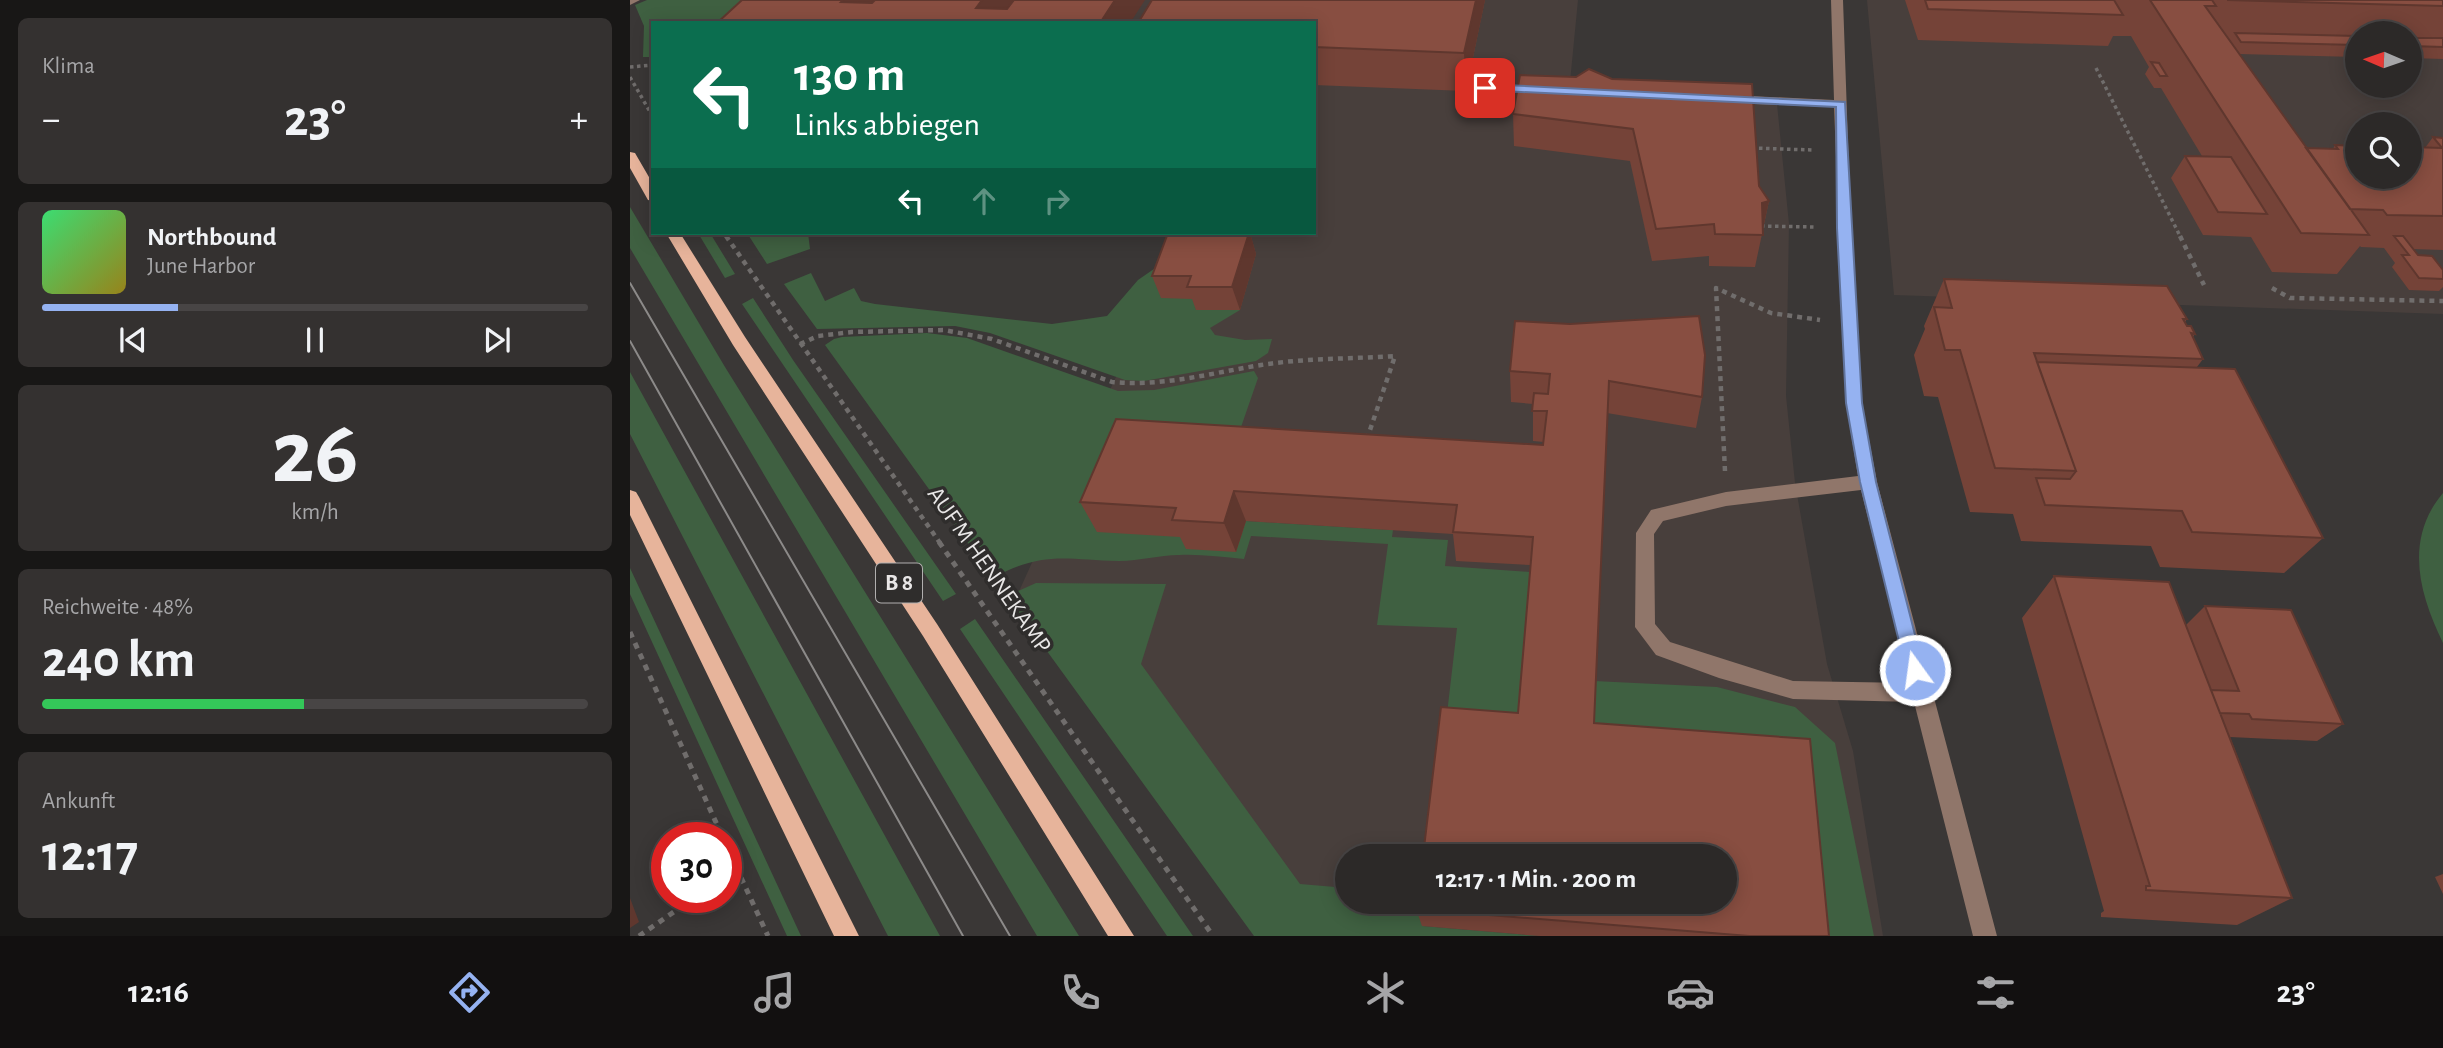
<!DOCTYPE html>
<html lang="de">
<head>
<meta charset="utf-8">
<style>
	:root { --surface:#2c2928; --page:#343130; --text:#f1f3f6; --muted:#a6a6a8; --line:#484545; --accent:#95b2f1 }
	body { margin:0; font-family:"Alegreya Sans",sans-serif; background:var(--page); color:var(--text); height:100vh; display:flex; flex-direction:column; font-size:26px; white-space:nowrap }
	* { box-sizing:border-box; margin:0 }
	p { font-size:23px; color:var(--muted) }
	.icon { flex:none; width:38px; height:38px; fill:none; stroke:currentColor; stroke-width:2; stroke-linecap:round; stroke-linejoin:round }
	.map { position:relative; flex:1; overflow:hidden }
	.side { display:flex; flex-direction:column; gap:18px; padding:18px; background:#181716; width:630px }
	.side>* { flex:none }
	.banner { position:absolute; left:21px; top:21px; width:665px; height:214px; border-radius:0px; box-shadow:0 4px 18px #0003,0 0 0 2px var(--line); background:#0b6e4f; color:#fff; overflow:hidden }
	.needle { width:46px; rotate:272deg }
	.fabs { position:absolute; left:1715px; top:21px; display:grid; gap:14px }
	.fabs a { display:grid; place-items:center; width:77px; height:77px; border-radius:50%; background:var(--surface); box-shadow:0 4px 18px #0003,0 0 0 2px var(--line); font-size:35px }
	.speed { position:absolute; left:21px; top:822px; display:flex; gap:14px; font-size:35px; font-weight:700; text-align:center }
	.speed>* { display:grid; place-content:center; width:91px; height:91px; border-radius:50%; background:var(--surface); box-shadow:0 4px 18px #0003,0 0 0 2px var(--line); line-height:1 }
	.speed .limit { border:10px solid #d22; background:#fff; color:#111 }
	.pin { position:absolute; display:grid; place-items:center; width:60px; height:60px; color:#fff; margin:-30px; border-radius:14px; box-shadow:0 4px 10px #0006 }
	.me { position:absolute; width:77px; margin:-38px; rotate:346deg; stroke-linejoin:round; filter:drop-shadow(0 0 5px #0008) }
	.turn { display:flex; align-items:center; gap:24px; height:147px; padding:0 28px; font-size:32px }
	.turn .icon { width:91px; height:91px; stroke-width:2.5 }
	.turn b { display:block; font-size:49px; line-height:60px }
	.lanes { display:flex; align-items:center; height:66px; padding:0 28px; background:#0003; justify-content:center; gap:35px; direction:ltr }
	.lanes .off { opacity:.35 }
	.big { font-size:52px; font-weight:600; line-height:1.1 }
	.side .tile { flex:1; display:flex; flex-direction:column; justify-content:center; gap:10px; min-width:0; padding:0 24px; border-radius:10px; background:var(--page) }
	.side .dial { align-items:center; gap:0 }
	.dial b { font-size:91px; line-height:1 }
	.song { display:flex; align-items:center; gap:21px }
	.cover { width:84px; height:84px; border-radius:10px; background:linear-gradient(135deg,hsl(140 70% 55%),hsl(50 70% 35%)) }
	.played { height:7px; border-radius:4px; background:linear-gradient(90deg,var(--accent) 25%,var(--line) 25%) }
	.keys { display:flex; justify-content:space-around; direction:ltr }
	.heat { display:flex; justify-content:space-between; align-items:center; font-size:38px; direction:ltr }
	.charge { height:10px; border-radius:5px; background:linear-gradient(90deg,#34c759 48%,var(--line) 0) }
	.trip { position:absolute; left:705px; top:844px; width:402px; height:70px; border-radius:35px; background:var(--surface); box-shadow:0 4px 18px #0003,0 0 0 2px var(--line); font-weight:600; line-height:70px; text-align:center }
	.menu { display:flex; height:112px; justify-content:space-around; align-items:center; background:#121010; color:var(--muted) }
	.menu .icon { width:49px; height:49px }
	.menu .active { color:var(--accent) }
	.menu b { font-size:32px; color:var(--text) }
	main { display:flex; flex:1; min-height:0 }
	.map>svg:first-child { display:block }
	.built { fill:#483f3c; fill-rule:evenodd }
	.green { fill:#3f6041 }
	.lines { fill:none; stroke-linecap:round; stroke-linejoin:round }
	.path-far2 { stroke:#706d6c; stroke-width:3.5; stroke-dasharray:3.5 3.5; stroke-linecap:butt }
	.path-far1 { stroke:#706d6c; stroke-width:4.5; stroke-dasharray:5 5; stroke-linecap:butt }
	.path { stroke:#706d6c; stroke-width:5; stroke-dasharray:6 6; stroke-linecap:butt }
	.minor { fill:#90766a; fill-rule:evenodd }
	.major { fill:#e7b49b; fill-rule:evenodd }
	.tram { stroke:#8c8a89; stroke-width:2 }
	.wall { fill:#754338 }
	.shaded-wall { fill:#5f372e }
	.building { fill:#884e41; stroke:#5f372e; stroke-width:2 }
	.route { fill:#95b2f1; stroke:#61749d; stroke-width:2 }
	.labels { text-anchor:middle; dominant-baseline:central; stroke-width:7; stroke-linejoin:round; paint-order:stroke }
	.shield { fill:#2f2d2c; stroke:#b1afaf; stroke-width:2 }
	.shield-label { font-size:23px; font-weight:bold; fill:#e9e7e7 }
	.street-label { font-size:24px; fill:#e9e7e7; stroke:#2f2d2c }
</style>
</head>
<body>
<main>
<section class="side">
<div class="tile"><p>Klima</p>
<div class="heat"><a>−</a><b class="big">23°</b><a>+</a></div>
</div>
<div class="tile">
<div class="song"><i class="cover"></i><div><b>Northbound</b><p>June Harbor</p></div></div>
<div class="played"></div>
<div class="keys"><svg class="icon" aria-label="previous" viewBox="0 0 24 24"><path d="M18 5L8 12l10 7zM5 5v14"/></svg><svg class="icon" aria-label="pause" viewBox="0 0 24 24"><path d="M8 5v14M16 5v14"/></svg><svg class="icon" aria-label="next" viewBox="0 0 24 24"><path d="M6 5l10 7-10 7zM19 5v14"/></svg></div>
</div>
<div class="tile dial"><b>26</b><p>km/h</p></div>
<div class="tile"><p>Reichweite · 48%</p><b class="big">240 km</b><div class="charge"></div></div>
<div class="tile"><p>Ankunft</p><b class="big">12:17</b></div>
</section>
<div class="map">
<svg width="1813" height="936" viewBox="0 0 1813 936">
	<rect width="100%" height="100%" fill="#3a3736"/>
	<!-- built -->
	<path class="built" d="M126 0H948L940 82 1147 104 1159 224 1156 396 1165 483 1197 664 1223 751 1253 936H632L386 598 551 233H684V23H100ZM718 856H1096V901H718Z
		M1237 0H1813V314L1264 295ZM1727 33H1780V86H1727ZM1727 124H1780V177H1727Z"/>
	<!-- green -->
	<path class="green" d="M17 0H150L126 23H23V57H13L14 26 5 5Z
		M0 207 95 367 449 936H407L0 248Z
		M68 233H80L105 274 95 278Z
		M117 233H178L180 249 137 264Z
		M547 253 570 299 566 310H610L580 328 585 335 615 340 642 339 638 353 626 361 514 381 495 380 360 333 325 326 187 329 154 284 181 273 195 301 224 288 231 301 245 304 422 324 477 316 508 280Z
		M123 298 163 360 326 594 313 601 112 304Z
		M297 333 337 338 488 391 524 390 624 371 628 378 601 456 616 521 763 530 762 537 818 540 815 566 900 572 889 738 815 731 827 628 747 625 758 544 621 536 614 559C592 557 570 554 549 555 529 555 510 561 489 561 436 560 414 550 363 578L195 345 204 339 212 337Z
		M0 372 310 936H258L0 434Z
		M1813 493V643C1789 594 1774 539 1813 493Z
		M0 568 171 936H157L0 594Z
		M406 583 536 584 511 664 670 884 717 888 718 901H795L793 926 910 936H624L377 596Z
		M345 619 563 936H537L330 629Z
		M964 681 1087 687 1165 707 1205 743 1244 936H1182L1167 763 961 747Z"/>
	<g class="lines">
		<!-- path-far2 -->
		<path class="path-far2" d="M0 67 23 65
			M1466 68 1551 238
			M0 77 23 117
			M1122 148 1183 150
			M1131 226 1185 227
			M94 233 97 238"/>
		<!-- path-far1 -->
		<path class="path-far1" d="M96 236 310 543
			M1550 236 1574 285
			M1642 288 1660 298 1813 301
			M170 344 188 336 222 332 314 330 362 339 482 382C533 387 581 373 631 365 675 358 720 359 765 356L737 439
			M1095 471 1086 288 1141 313 1190 320"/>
		<!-- path -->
		<path class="path" d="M309 542 583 936
			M0 632 93 838
			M96 845 138 936
			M96 876 107 868
			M9 936 64 898"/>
		<!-- minor -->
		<path class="minor" d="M0 0H10L0 5Z
			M1201 0H1213L1221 228 1232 403 1247 482 1367 936H1343L1284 702 1163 699 1089 678 1026 655 1005 627 1006 533 1021 510 1096 492 1228 476 1216 403 1204 107 1099 103 1093 99 1099 95 1204 100ZM1231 490 1280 683 1163 681 1040 642 1025 624 1024 534 1033 521 1096 506Z
			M855 84 911 86 917 90 911 94 851 91V85Z"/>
		<!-- major -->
		<path class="major" d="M0 152 5 153 23 184V201L18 200 0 168Z
			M36 233H50L115 337 307 624 504 936H478L293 636 103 345Z
			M0 490 6 492 9 497 229 936H204L0 515Z"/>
		<!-- tram -->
		<path class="tram" d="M0 283 380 936
			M0 341 333 936"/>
	</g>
	<!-- wall -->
	<path class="wall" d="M855 0 836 91 684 85V23Z
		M1275 0H1813V59L1780 58V33H1727V57L1609 54 1671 141 1678 148 1703 149 1705 145 1795 148 1803 137 1813 138V250L1783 249 1788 255 1813 270V287L1809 291 1779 290 1762 267 1765 263 1754 248 1731 247 1730 246 1707 274 1642 272 1621 237 1573 235 1541 178 1555 156H1572L1531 88H1524L1515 74 1519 67 1501 36H1483L1478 46 1288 40Z
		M982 79 1129 186 1139 201 1125 267 1079 266V256L1022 261 1000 161 884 146 883 114Z
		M538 233H620L626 254 610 310H566L562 299 531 298 522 276Z
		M1314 279 1557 319 1555 322 1557 326 1565 334 1563 337 1573 359 1567 367 1693 538 1654 573 1530 567 1521 546 1391 541 1383 514 1340 512 1308 397 1294 396 1284 355 1295 329 1294 326Z
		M885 321 1072 397 1066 428 977 413 964 723 1199 936H910L792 926 786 909 888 713 901 565 826 561 823 534 616 521 606 552 556 549 550 537 467 532 450 502 913 445 914 442 903 441V404L881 402 880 371Z
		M1424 576 1556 625 1575 606 1713 724 1687 741 1600 737 1662 898 1607 925 1471 917V913L1474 911 1392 618Z
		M1813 874V894L1805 877Z"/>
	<!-- shaded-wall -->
	<path class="shaded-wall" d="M213 0H259L238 23 211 2Z
		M352 0H390L372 23 346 8Z
		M485 0H515L500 23H470Z
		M846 0H855L836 91 834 53Z
		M1139 201 1132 233V203Z
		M619 233H620L626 254 610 310 602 287Z
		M604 491 616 521 606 552 594 523Z
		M0 898 9 922 0 928Z"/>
	<!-- building -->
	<path class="building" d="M112 0H213L211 2 242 3 245 0H352L346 8 377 9 384 0H485L470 23H87Z
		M522 0H846L834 53 684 47V23H508Z
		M1295 0H1484L1493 15 1298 9Z
		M1520 0H1582L1586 6H1575L1739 235 1671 233Z
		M1597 0H1813V6Z
		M1605 33 1727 36V45L1611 42Z
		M1780 38H1813V47L1780 46Z
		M1521 62 1529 63 1537 76H1530Z
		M959 69 982 79 1122 84 1129 186 1139 201 1132 203 1133 235 1085 234 1084 224 1026 229 1003 129 883 114 890 75 946 77Z
		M1803 137 1813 138V148H1812Z
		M1705 145 1727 146V177H1780V147L1813 148V216L1757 215 1753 210 1720 209 1676 148 1708 149Z
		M1555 156 1601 157 1637 214 1588 212Z
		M538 233H619L602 287H557L561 276H522Z
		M1764 236H1773L1788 255 1802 256 1813 270V279L1789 278 1772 255H1779Z
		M1314 279 1537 286 1557 319H1553L1557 326H1561L1565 334 1561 333 1573 359 1404 353 1446 471 1365 468 1330 350H1315L1304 307 1322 308Z
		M1069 316 1075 355 1072 397 979 381 964 723 1180 739 1199 936H1119L786 909 787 901H1096V856H793L811 707 888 713 903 537 823 532 827 505 604 491 594 523 542 520 546 508 450 502 486 419 913 445 917 411H902L904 393 918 394 920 374 880 371 885 321 940 324Z
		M1407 362 1605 369 1693 538 1562 532 1552 511 1415 505 1406 478 1440 479 1446 471Z
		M1424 576 1539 582 1662 898 1516 890V886H1520Z
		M1575 606 1661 610 1713 724 1622 719 1619 714 1590 713 1581 690 1609 691Z"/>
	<!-- route -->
	<path class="route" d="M855 84 1215 102 1232 403 1246 482 1294 670 1292 675 1285 678 1279 675 1276 670 1230 482 1216 403 1207 228 1206 107 851 90 849 88Z"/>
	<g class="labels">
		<!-- shield labels -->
		<rect class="shield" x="246" y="563.5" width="46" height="39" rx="5"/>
		<g class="shield-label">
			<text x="269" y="583">B 8</text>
		</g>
		<!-- street labels -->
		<g class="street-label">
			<text transform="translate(359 570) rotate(55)">AUF'M HENNEKAMP</text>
		</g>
	</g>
</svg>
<div class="fabs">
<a><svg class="needle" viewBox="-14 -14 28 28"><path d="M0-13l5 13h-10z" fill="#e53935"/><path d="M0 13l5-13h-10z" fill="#a6a6a8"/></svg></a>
<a><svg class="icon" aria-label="search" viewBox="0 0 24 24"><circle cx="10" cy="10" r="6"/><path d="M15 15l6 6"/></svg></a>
</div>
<div class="speed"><div class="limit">30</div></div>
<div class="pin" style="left:855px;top:88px;background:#d93025"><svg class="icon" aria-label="arrive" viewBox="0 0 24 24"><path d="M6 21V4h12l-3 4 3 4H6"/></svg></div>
<svg class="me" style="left:1285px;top:670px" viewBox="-20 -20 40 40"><circle r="17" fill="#95b2f1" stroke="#fff" stroke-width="3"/><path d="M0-11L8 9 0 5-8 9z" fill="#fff"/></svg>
<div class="trip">12:17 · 1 Min. · 200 m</div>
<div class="banner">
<div class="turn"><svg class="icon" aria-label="left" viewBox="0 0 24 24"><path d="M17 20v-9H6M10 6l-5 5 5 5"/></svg><div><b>130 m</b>Links abbiegen</div></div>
<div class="lanes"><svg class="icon" aria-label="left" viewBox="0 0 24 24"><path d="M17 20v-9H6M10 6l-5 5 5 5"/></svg><svg class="icon off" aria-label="ahead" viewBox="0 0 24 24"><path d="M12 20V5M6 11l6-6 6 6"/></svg><svg class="icon off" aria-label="right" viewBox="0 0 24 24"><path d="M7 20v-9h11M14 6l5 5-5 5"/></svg></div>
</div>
</div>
</main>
<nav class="menu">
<b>12:16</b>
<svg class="icon active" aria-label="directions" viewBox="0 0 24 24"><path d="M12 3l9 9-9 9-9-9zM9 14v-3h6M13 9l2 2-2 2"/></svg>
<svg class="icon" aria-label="music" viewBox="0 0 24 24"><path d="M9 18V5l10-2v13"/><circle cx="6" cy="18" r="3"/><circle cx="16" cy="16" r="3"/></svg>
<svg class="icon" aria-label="phone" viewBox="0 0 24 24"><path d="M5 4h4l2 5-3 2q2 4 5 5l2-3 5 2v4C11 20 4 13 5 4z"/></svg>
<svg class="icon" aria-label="climate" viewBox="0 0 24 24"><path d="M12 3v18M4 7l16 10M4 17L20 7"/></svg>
<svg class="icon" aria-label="car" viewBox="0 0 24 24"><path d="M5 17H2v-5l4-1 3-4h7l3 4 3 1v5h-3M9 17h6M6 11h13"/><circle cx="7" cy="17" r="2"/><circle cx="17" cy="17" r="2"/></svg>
<svg class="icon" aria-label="filters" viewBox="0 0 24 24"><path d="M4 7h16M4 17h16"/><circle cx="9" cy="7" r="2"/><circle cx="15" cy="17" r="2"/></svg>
<b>23°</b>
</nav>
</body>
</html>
